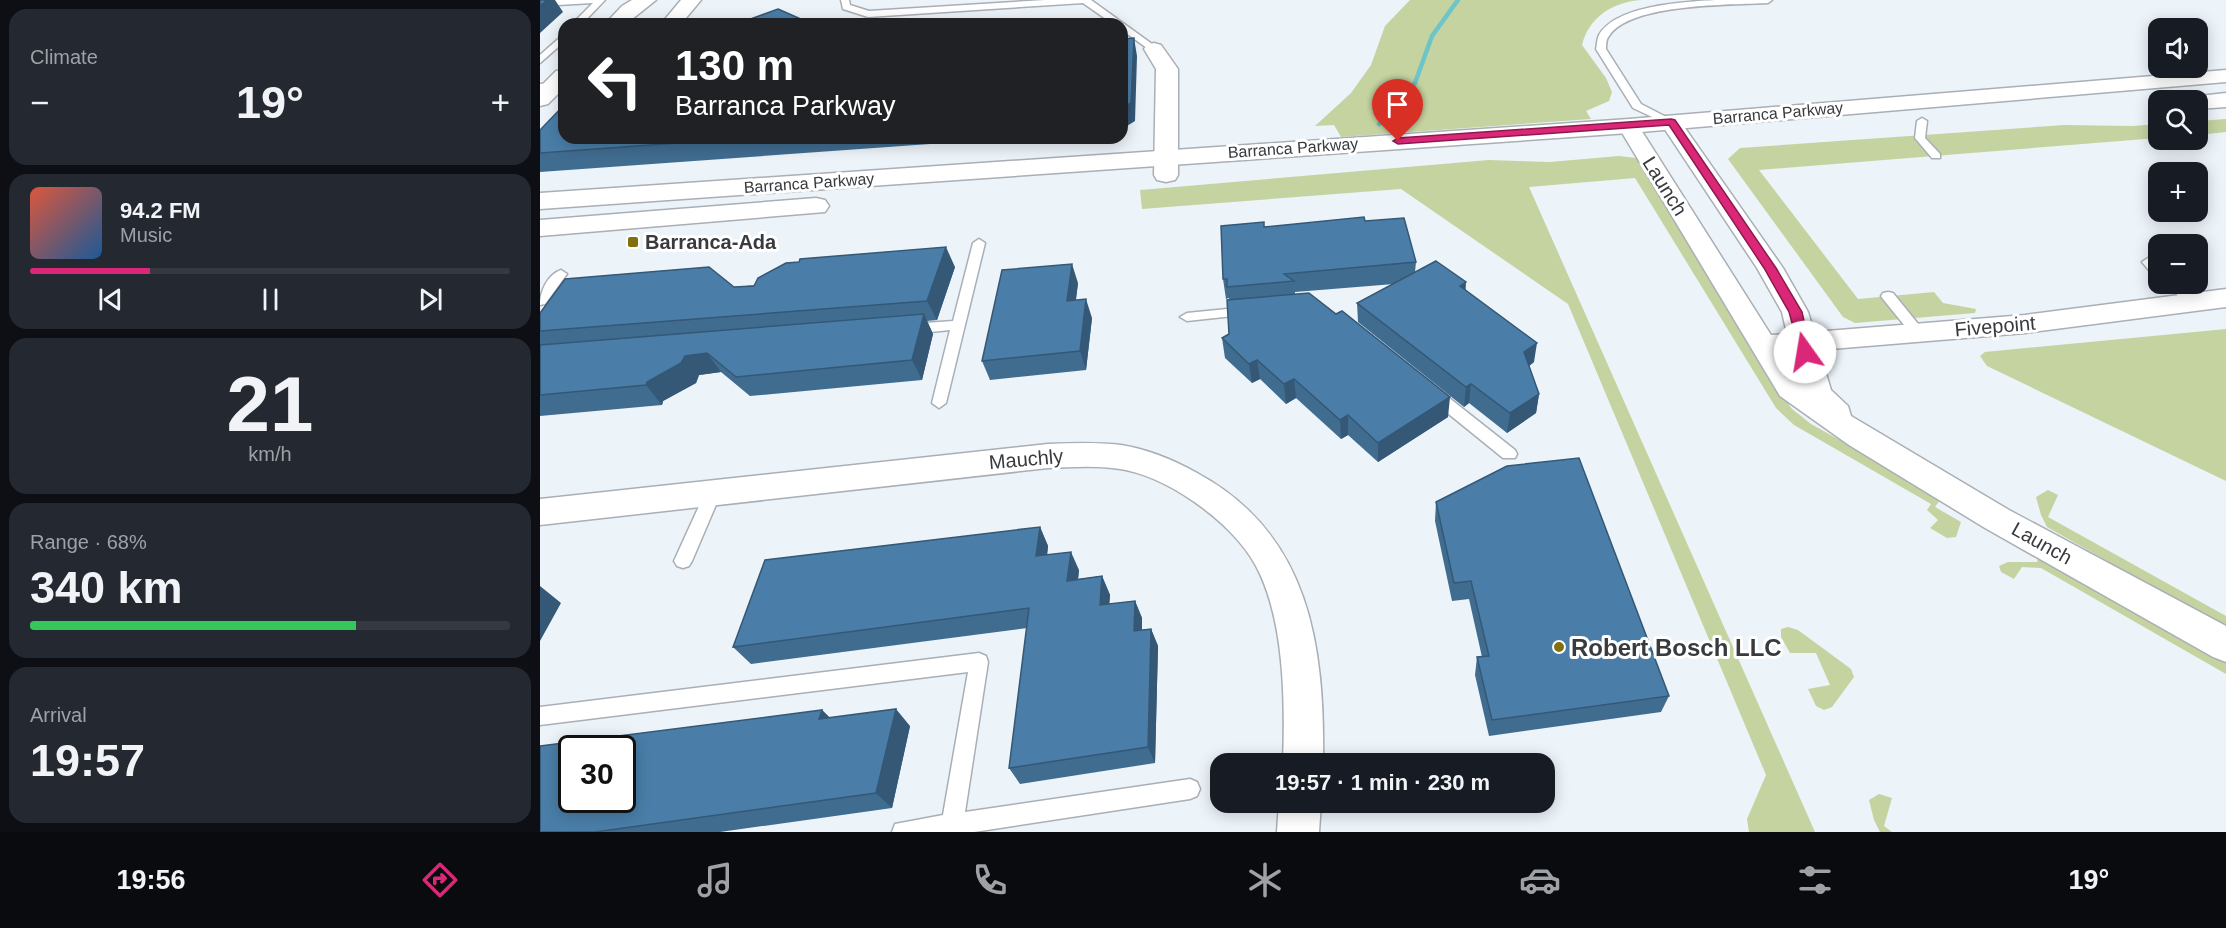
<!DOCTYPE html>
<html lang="en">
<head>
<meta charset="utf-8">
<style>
	:root { --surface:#171b24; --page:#242831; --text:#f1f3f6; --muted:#9ea1a6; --line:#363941; --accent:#db2777 }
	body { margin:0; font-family:Arial,sans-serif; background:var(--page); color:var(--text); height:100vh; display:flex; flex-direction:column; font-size:22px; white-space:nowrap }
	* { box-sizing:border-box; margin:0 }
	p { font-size:20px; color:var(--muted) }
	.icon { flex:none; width:33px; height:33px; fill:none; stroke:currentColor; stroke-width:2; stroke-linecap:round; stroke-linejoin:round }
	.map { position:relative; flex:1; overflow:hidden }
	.side { display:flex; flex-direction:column; gap:9px; padding:9px; background:#0d0f14; width:540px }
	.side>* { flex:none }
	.top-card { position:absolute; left:18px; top:18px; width:570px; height:126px; border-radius:18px; box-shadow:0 3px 15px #0003; background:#202124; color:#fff; overflow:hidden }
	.fabs { position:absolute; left:1608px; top:18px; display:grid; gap:12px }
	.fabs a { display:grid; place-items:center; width:60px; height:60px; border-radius:12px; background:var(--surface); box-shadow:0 3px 15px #0003; font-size:30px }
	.speed { position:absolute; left:18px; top:735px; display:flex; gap:12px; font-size:30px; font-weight:700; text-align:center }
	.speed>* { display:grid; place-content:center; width:78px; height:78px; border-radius:50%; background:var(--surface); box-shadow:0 3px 15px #0003; line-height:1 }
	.speed .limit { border:3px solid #111; border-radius:9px; background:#fff; color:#111 }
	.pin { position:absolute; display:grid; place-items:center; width:51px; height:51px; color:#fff; margin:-62px -26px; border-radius:50% 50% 50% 0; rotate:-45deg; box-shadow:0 0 6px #0007 }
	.pin .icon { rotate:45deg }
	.me { position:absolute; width:66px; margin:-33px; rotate:347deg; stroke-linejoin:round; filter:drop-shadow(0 0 4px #0008) }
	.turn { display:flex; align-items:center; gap:21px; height:126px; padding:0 18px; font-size:27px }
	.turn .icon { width:78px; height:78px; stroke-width:2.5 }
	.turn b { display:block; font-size:42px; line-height:51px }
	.big { font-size:45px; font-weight:700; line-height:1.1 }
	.side .widget { flex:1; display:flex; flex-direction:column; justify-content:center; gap:9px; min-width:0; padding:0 21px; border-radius:18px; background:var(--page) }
	.side .dial { align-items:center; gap:0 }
	.dial b { font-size:78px; line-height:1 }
	.song { display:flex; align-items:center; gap:18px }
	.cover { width:72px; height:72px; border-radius:9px; background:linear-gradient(135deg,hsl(10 70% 55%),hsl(210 70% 35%)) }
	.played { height:6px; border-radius:3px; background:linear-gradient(90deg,var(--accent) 25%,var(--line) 25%) }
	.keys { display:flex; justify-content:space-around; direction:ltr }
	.heat { display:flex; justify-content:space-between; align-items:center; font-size:33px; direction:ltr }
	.charge { height:9px; border-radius:4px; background:linear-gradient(90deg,#34c759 68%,var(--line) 0) }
	.trip { position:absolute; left:670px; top:753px; width:345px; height:60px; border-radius:18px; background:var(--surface); box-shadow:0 3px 15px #0003; font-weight:700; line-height:60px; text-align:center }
	.tabs { display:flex; height:96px; justify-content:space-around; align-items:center; background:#090b0e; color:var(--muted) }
	.tabs .icon { width:42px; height:42px }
	.tabs .selected { color:var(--accent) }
	.tabs b { font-size:27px; color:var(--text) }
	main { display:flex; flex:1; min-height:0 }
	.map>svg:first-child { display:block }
	.green { fill:#c5d3a1 }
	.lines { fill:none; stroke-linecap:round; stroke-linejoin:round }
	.stream { stroke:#6dc5c8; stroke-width:4.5 }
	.service-casing { stroke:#a9afb5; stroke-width:3 }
	.minor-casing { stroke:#a9afb5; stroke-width:3 }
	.tertiary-casing { stroke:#a9afb5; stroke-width:3 }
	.secondary-casing { stroke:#a9afb5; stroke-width:3 }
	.service { fill:#fff; fill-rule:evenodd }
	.minor { fill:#fff; fill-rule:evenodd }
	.tertiary { fill:#fff; fill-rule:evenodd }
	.secondary { fill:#fff; fill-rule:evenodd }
	.wall { fill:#406c90 }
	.shaded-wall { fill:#345876 }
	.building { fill:#4a7ea8; stroke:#345876; stroke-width:1.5; fill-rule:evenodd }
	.route { fill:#db2777; stroke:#8e194d; stroke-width:1.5 }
	.poi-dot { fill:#82700f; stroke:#fff; stroke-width:2 }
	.labels { text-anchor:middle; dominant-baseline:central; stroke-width:6; stroke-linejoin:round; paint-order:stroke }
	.far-street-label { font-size:16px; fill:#383a3d; stroke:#fff }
	.street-label { font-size:20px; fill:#383a3d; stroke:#fff }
	.poi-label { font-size:20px; font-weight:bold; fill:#383a3d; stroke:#fff; text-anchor:start }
	.near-poi-label { font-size:24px; font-weight:bold; fill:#383a3d; stroke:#fff; text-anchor:start }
</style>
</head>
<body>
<main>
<section class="side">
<div class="widget"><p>Climate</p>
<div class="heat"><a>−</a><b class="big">19°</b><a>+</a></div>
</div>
<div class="widget">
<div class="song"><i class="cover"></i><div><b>94.2 FM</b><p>Music</p></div></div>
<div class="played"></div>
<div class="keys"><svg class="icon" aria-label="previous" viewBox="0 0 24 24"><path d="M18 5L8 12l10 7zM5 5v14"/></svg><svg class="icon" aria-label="pause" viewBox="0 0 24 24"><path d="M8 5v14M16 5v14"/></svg><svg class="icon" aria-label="next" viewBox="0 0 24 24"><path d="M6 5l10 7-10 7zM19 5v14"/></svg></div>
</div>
<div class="widget dial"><b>21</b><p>km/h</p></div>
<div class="widget"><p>Range · 68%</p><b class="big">340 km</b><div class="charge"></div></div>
<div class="widget"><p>Arrival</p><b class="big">19:57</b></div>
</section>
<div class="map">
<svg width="1686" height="832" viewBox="0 0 1686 832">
	<rect width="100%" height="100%" fill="#ecf3f9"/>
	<!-- green -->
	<path class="green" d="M870 0H1101C1073 2 1049 17 1042 45L1066 78 1072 92 1069 101 1046 111 1051 119 801 137 794 125 775 126 811 93 831 65 845 26Z
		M1686 119V132L1658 135V121Z
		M1618 124V138L1219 170 1318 299 1394 292 1403 303 1436 309 1435 313 1315 323 1303 317 1188 159 1200 148 1524 125 1593 126Z
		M1079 156 1096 158 1110 168 1239 391 1252 409 1271 424 1402 497 1395 507 1421 522 1416 537 1407 538 1390 528 1398 520 1387 510 1391 504 1254 425 1236 408 1095 178 989 187 1275 832H1209L1207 819 1226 775 1028 304 861 189 602 209 600 190 949 160 1010 162Z
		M1686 329V481L1447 366 1440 356 1445 352Z
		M1508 490 1518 495 1508 517 1686 616V628L1507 527 1501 515 1496 497Z
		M1499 555 1686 657V674L1501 568 1482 567 1474 579 1461 572 1459 566 1468 562H1497Z
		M1248 627 1258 630 1311 669 1314 677 1292 707 1284 710 1276 706 1268 689 1290 685 1276 653H1250L1241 637V629Z
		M1339 794 1352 798 1344 826 1352 832H1340L1334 820 1329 800Z"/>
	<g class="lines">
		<!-- stream -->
		<path class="stream" d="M839 124 875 83 892 36 918 0"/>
		<!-- service casing -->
		<g class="service-casing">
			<path id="service" d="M0 0H65L42 24H32L53 3 0 6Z
				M301 0H309L310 5 329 11 505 0H551L619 49 611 51 582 30V24H573L543 3 328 17 303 9Z
				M1175 0H1232L1228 3C1192 5 1090 3 1069 36 1066 39 1066 45 1066 49L1101 104 1136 122 1127 124 1093 108 1056 49C1057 45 1057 39 1059 35 1076 5 1144 2 1175 0Z
				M24 34V42L0 63V55Z
				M24 82V88L0 90V84Z
				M1382 118 1387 121 1385 138 1400 154V158H1392L1375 138 1377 121Z
				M439 239 445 243 406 403 399 408 392 403 410 330 371 334 364 329 371 324 413 321 433 243Z
				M1608 258 1618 265V276L1613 275 1602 262Z
				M21 270 27 274 5 304 0 305C0 292 7 275 21 270Z
				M1626 284H1639L1660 302 1653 306 1648 305Z
				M1348 292 1353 293 1383 330 1385 333 1383 336H1373L1343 299 1341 296 1343 293Z
				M707 307 712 308 714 311 712 314 647 321 640 317 647 313Z
				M894 389 899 390 975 450 977 454 975 458H963L889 398 887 394Z
				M173 487 179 488 181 493 152 561 149 566 143 568 137 566 134 561 165 493 167 488Z
				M439 653 446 656 448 662 425 812 650 779 657 782 660 789 657 796 650 799 434 832H352L355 824 403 815 428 672 0 725V707Z"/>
		</g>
		<!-- minor casing -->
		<g class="minor-casing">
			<path id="minor" d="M1131 116 1138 118 1243 268 1268 312 1274 332 1485 315 1686 289V307L1485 333 1279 350 1291 390 1308 406 1311 416 1469 510 1686 626V662L1673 657 1445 528 1309 445 1240 396 1078 126 1082 122 1089 120 1096 122 1231 335 1247 334 1242 312 1217 268 1120 122 1124 118ZM1252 352 1259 380 1242 353Z
				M508 444C532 443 557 442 581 445 607 449 634 460 657 473 770 534 785 646 783 764H743C745 705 745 628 720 574 700 528 634 480 586 470 561 465 533 467 508 468L0 525V499Z
				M739 802H781L779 832H737Z"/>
		</g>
		<!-- tertiary casing -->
		<g class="tertiary-casing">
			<path id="tertiary" d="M92 0H116L86 24H65L82 6Z
				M141 0H161L141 24H121Z
				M614 43 621 45 638 69V175L635 180 626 182 617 180 614 175 616 69 604 49 607 45Z
				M24 70V88L8 104 0 106V87L16 71Z"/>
		</g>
		<!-- secondary casing -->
		<g class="secondary-casing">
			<path id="secondary" d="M1686 70V82L1089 133 0 209V193L1089 119Z
				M1686 93V107L1658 109V100H1648L1650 97Z
				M276 198 285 200 289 206 285 212 0 236V220Z"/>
		</g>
		<!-- service -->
		<use href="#service" class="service"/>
		<!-- minor -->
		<use href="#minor" class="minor"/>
		<!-- tertiary -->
		<use href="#tertiary" class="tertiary"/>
		<!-- secondary -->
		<use href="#secondary" class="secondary"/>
	</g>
	<!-- wall -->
	<path class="wall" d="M0 130 24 138H474L0 172Z
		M825 221 876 262 875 272 926 290 994 362 989 366 999 394 996 413 967 433 929 403 924 407 818 322 817 303 854 284 755 292V294L908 417 838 462 808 435 801 439 756 398 746 404 720 379 712 383 685 358 682 338 689 334V298L686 299 683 279 724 227Z
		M415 267 397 320 387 321 393 334 382 380 210 396 181 372 159 375 156 383 123 401 122 405 0 416V313L194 287Z
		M538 283 536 300 552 318 546 370 450 380 442 361Z
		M896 502 1129 696 1121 712 949 736 935 675 937 657H942L929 599 912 601 895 521Z
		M500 527 508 546 507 555 539 570 538 579 562 576 570 595 569 604 595 601 602 618V630L611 629 618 646 615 763 480 784 469 768 487 628 211 664 193 647Z
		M282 710 290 718 370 726 352 808 180 832H0Z"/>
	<!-- shaded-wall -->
	<path class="shaded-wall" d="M7 0H15L23 12 0 33V6Z
		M594 38 597 56 595 121 582 129V108Z
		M406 247 415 267 397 320 387 301Z
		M532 264 538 283 533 320 527 301Z
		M926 282 925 302 920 286Z
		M546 299 552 318 546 370 540 351Z
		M384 314 393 334 382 380 372 360Z
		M997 343 994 362 981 372 984 352Z
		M167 353 181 372 159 375 156 383 123 401 122 405 106 385 107 382 145 356Z
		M717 360 720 379 712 383 709 364Z
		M754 379 756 398 746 404 744 384Z
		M931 384 929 403 924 407 926 387Z
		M999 394 996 413 967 433 970 413Z
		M910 397 908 417 838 462V443Z
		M808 415V435L801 439 800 420Z
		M500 527 508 546 505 575 496 556Z
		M531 552 539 570 536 599 527 581Z
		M562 576 570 595 568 623 560 605Z
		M0 586 21 603 0 641Z
		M595 601 602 618 601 649 594 631Z
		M611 629 618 646 615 763 608 747Z
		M356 709 370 726 352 808 336 793Z
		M282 710 298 726 279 719Z"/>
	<!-- building -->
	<path class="building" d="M0 0H7L0 6Z
		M238 9 272 24H197Z
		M594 38 591 103 582 108V39Z
		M24 105V138H207L0 153V130Z
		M824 217 825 221 864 218 876 262 744 274 754 281 687 287V279H683L681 226 724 222V227Z
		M406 247 387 301 0 331V313L25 279 169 267 194 287 214 286 218 278 246 263 259 262 260 259Z
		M896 261 926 282 920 286 997 343 984 352 999 394 970 413 931 384 926 387 817 303Z
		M532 264 527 301 546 299 540 351 442 361 462 270Z
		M769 293 796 314 802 311 910 397 838 443 808 415 800 420 754 379 744 384 717 360 709 364 682 338 689 334 687 300Z
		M384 314 372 360 196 377 167 353 145 356 141 363 107 382 106 385 0 395V345Z
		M1039 458 1129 696 952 720 937 657 949 656 931 581 914 583 896 502 967 466Z
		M500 527 496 556 531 552 527 581 562 576 560 605 595 601 594 631 611 629 608 747 469 768 489 608 193 647 225 560Z
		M356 709 336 793 55 832H0V746L282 710 279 719ZM32 748H82V800H32Z"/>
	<!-- route -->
	<path class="route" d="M1131 119 1135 120 1236 268 1262 312 1271 352 1270 355H1261L1249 312 1224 268 1129 125 858 144 853 141 858 138Z"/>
	<!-- markers -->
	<g class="poi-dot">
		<rect x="87" y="236" width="12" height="12" rx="3"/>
		<circle cx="1019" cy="647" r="6"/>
	</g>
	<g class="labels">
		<!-- far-street labels -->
		<g class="far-street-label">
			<text transform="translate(1238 113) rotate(-5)">Barranca Parkway</text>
			<text transform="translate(753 148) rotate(-4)">Barranca Parkway</text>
			<text transform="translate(269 183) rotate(-4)">Barranca Parkway</text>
		</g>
		<!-- street labels -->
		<g class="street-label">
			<text transform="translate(1125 186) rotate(58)">Launch</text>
			<text transform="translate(1455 326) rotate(-5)">Fivepoint</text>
			<text transform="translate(486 459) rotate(-5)">Mauchly</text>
			<text transform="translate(1502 543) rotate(29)">Launch</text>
		</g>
		<!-- poi labels -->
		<g class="poi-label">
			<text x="105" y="242">Barranca-Ada</text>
		</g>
		<!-- near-poi labels -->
		<g class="near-poi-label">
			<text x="1031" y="647">Robert Bosch LLC</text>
		</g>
	</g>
</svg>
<div class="fabs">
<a><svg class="icon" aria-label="sound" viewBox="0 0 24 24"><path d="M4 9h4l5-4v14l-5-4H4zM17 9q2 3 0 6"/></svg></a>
<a><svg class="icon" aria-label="search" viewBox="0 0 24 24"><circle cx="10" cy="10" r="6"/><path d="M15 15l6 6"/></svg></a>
<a>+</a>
<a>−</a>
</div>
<div class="speed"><div class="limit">30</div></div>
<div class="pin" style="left:858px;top:141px;background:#d93025"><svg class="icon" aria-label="arrive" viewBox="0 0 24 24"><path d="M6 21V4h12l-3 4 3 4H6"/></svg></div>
<svg class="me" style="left:1265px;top:352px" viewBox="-20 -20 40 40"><circle r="19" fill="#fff"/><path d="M0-13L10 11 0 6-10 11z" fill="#db2777"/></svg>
<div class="trip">19:57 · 1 min · 230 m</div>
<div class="top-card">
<div class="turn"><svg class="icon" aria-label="left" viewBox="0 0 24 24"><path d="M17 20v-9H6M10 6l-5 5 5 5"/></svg><div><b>130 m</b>Barranca Parkway</div></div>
</div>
</div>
</main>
<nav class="tabs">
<b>19:56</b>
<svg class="icon selected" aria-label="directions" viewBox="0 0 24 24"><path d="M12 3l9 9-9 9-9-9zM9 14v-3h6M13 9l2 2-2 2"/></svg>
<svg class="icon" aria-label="music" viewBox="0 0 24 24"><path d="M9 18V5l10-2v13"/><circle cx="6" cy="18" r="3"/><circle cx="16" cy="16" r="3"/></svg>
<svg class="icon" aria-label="phone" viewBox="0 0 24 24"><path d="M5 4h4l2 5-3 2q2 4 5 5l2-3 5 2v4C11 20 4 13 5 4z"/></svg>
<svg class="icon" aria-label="climate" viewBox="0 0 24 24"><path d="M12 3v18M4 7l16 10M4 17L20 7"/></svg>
<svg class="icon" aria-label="car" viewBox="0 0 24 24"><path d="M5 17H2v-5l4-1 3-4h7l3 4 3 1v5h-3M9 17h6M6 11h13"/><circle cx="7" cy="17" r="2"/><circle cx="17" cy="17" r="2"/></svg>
<svg class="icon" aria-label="filters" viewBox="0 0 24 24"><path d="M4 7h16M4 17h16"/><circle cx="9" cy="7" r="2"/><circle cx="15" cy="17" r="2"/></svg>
<b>19°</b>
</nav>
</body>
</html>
